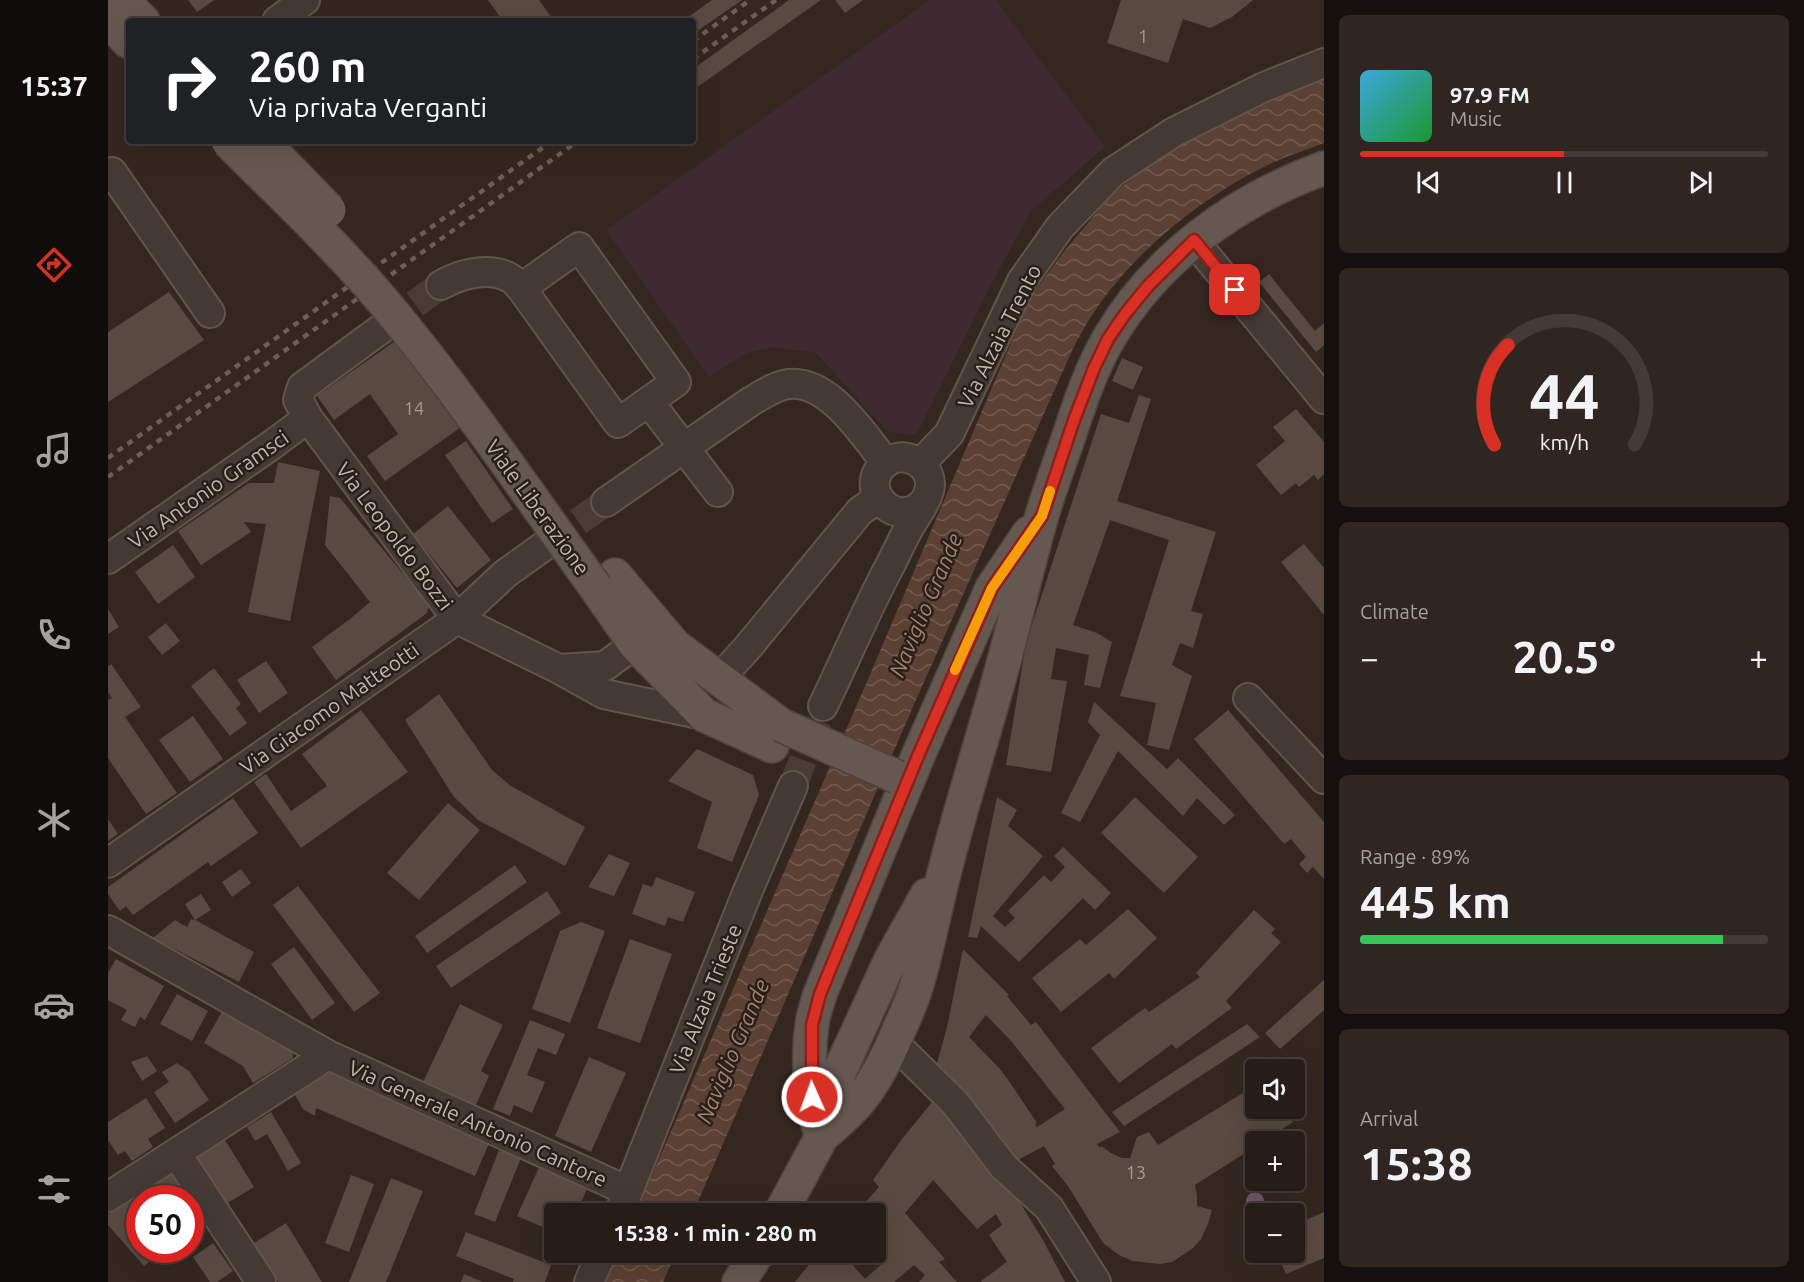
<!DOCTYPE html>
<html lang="en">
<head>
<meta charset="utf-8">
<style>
	:root { --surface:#271d18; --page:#2f2621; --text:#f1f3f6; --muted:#a4a2a2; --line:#433b37; --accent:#d93025 }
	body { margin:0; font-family:Ubuntu,sans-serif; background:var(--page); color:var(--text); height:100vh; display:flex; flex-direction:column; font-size:22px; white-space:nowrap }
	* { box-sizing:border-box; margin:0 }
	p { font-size:20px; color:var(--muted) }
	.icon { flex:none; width:33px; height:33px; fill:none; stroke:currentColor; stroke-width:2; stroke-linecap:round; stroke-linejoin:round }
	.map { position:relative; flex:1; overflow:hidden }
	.side { display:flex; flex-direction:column; gap:15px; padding:15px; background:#15100d; width:480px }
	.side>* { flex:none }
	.hud { position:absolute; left:18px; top:18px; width:570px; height:126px; border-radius:6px; box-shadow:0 6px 24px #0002,0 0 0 2px var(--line); background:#202124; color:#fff; overflow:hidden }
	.buttons { position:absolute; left:1137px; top:1059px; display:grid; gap:12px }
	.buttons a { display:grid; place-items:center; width:60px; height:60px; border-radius:6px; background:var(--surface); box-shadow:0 6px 24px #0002,0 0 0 2px var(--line); font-size:30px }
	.speed { position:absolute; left:18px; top:1185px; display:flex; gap:12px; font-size:30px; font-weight:700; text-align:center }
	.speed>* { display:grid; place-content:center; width:78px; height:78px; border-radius:50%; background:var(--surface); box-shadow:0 6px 24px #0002,0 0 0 2px var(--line); line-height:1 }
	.speed .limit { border:9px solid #d22; background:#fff; color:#111 }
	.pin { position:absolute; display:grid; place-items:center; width:51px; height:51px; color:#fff; margin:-26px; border-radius:12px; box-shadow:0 3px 9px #0006 }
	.me { position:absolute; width:66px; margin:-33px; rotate:358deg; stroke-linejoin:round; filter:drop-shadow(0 0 4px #0008) }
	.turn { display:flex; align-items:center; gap:21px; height:126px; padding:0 24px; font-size:27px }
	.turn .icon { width:78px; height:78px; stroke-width:2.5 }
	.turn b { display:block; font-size:42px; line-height:51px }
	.big { font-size:45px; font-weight:600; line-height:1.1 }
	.side .tile { flex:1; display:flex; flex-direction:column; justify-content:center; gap:9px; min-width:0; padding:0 21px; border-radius:9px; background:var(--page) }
	.side .dial { align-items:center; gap:0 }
	.dial svg { height:156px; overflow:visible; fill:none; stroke:var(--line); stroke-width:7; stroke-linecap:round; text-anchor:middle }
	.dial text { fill:var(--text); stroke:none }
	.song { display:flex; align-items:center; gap:18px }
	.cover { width:72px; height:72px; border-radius:9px; background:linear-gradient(135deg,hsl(200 70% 55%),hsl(130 70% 35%)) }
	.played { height:6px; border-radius:3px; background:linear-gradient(90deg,var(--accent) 50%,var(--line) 50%) }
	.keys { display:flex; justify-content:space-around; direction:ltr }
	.heat { display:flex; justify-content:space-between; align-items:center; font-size:33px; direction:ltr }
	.charge { height:9px; border-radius:4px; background:linear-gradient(90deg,#34c759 89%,var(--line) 0) }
	.trip { position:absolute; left:436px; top:1203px; width:342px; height:60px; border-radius:6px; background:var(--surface); box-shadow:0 6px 24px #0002,0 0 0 2px var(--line); font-weight:600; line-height:60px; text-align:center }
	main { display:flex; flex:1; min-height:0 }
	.menu { display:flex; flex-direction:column; width:108px; justify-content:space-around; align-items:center; background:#100c0a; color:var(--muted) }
	.menu .icon { width:42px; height:42px }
	.menu .active { color:var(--accent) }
	.menu b { font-size:27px; color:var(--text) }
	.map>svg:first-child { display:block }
	.green { fill:#402a31 }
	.water { fill:url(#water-waves) }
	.building { fill:#594a41; fill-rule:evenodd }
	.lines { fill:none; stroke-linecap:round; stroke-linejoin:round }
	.minor-tunnel { stroke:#493c35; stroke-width:28; stroke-dasharray:28 14; stroke-linecap:butt }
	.minor-casing { stroke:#60544d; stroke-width:32 }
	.major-casing { stroke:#4e423c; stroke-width:36 }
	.minor { stroke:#453933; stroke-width:28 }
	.major { stroke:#655851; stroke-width:33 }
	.rail { stroke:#6c5d55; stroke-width:4.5; stroke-dasharray:6 6; stroke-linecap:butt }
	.major-bridge-casing { stroke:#4e423c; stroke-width:36; stroke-linecap:butt }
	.major-bridge { stroke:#655851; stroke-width:33 }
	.tree { fill:#705668 }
	.route-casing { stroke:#8d1f18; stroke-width:15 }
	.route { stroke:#d93025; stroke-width:10 }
	.slow { stroke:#f59e0b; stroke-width:10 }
	.labels { text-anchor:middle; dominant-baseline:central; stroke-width:5; stroke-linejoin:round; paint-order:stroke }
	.number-label { font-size:18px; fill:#a89a92 }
	.street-label { font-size:21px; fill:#c2b5ad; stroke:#291f19 }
	.water-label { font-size:22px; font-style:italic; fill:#a5816f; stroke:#291f19 }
</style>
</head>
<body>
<main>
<nav class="menu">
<b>15:37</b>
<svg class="icon active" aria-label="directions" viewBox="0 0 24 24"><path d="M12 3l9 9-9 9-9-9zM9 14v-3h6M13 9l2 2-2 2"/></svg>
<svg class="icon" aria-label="music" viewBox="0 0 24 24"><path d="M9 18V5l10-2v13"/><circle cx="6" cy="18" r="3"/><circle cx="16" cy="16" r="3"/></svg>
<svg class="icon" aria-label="phone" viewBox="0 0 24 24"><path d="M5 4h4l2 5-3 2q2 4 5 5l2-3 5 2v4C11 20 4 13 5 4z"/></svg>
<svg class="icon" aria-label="climate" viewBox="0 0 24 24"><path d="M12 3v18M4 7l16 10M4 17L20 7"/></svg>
<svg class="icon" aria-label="car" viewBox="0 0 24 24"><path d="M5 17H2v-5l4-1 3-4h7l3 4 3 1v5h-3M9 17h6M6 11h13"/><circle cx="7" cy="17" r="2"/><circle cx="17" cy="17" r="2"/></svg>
<svg class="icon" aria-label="filters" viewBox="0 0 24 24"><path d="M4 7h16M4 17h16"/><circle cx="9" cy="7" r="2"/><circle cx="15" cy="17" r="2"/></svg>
</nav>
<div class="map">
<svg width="1216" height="1282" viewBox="0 0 1216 1282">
	<defs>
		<pattern id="water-waves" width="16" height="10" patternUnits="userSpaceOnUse" patternTransform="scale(1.5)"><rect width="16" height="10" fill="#5b4134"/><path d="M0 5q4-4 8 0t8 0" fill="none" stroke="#715a4f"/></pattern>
	</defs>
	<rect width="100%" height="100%" fill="#342720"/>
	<!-- green -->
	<path class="green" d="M822 0H888L997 147 923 211 879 292 813 426 807 435 780 432 708 353 664 347 639 353 601 377 498 230Z"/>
	<!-- water -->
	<path class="water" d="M1216 78V143C1199 150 1181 155 1164 163 1093 196 1012 262 974 332 966 345 960 360 954 373L808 700 585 1213 527 1214 761 677 922 298 954 254 1004 194 1065 148 1137 111Z
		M510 1253V1252L568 1253 555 1282H497Z"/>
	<!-- building -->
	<path class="building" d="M80 0H106L89 12Z
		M380 0H431L446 21H395Z
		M604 0H634L585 34V21H575Z
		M681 0H713L585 90V69Z
		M727 0H755L737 13Z
		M1013 0H1145L1124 17 1102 28 1075 19 1060 63 999 43Z
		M1161 274 1207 331 1216 323V345L1208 352 1151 282Z
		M61 292 96 340 0 402V332Z
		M290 339 353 427 277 481 259 456 290 434 262 394 226 420 209 396Z
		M1014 358 1035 367 1025 390 1004 381Z
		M1031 395 1043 399 1009 501 1108 532 1083 611 1095 614 1085 648 1072 643 1064 665 1084 676 1061 750 1039 745 1048 703 1012 696 1061 540 1002 520 965 625 989 633 1004 642 992 688 976 685 981 655 948 648 943 679 959 681 943 772 898 765 918 643 993 414 1021 423Z
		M1188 409 1216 442V474L1210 480 1206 475 1191 487 1188 483 1173 495 1148 465 1177 441 1165 427Z
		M358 441 405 509 384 523 337 455Z
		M170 462 212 471 182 621 140 612 158 524 136 522 143 532 93 565 70 531 141 483H166Z
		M222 496 232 498 321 605 319 613 228 680 204 647 242 619 262 602 217 545Z
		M340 506 383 560 349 588 305 534Z
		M1196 544 1216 568V615L1173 562Z
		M65 545 87 577 50 604 27 572Z
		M0 609 11 627 0 634Z
		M58 623 72 641 54 655 40 637Z
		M158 661 180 693 151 713 129 680Z
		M3 664 33 707 17 717 69 793 38 814 0 758V700L4 698 0 692V666Z
		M106 668 133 704 128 708 139 723 122 736 83 686Z
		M331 694 384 770 403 786 477 827 457 866 370 820 346 797 297 720Z
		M986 702 1059 769 1070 758 1127 815 1116 825 1089 798 1075 816 1010 751 972 822 953 813 992 735 980 722Z
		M253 710 300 772 193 848 146 782 158 774 183 811 219 786 194 754Z
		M1120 710 1216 822V879L1205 867 1199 873 1191 864 1198 857 1183 839 1176 844 1086 739Z
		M85 716 115 759 82 782 51 740Z
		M589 749 645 775 651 795 624 862 589 848 604 802 560 781Z
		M889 797 909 810 900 826 935 856 885 916 897 927 907 918 900 911 936 875 943 882 957 867 946 856 955 847 1003 893 987 910 975 898 911 962 873 926 869 938 860 937Z
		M1027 797 1090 857 1056 893 993 833Z
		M125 798 150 833 103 866 100 862 25 915 18 906 12 911 0 894V887Z
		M340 803 372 830 311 900 279 873Z
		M0 819 10 834 0 841Z
		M501 854 522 863 506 896 480 887Z
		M407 865 419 882 319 953 307 936Z
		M133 869 143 883 124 897 114 882Z
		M548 877 587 892 575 922 560 917 557 926 524 914 535 884 544 887Z
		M190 886 272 993 246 1012 165 905Z
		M439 891 453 913 343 988 328 966Z
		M93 894 103 910 87 920 146 952 131 982 45 938 67 920 79 927 83 919 87 920 77 904Z
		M1020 909 1049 938 1006 979 1001 973 953 1012 924 978 972 939 978 945Z
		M1146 910 1167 929 1163 933 1173 942 1118 1001 1124 1008 1068 1049 1064 1044 1011 1083 983 1048 1037 1008 1041 1012 1092 977 1088 973Z
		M473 922 497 931 462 1023 424 1009 452 931Z
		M522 939 564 954 532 1043 489 1028Z
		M186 947 227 1003 204 1020 163 964Z
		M855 949 901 995 899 996 923 1025 928 1022 1012 1132 989 1144 992 1148 993 1146 1003 1153 1014 1158H1022L1029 1137 1041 1132 1050 1145 1148 1085V1108H1176L1185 1122 1154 1142H1148V1146L1087 1185 1089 1195V1206L1104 1210 1100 1224 1093 1239 1084 1249 1064 1262 1052 1264 1025 1261 1011 1255 995 1243 960 1186 944 1166 947 1164 936 1146 904 1163 828 1067 839 1027ZM878 1015 903 1041 957 1109 929 1127 927 1124 929 1123 903 1084 892 1069 861 1037Z
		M8 959 56 986 37 1020 32 1017 27 1027 13 1020 19 1010 0 1000V973Z
		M1216 980V1010L1172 1049 1157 1033Z
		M69 994 100 1011 84 1041 52 1024Z
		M352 1004 395 1025 373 1071 381 1076 367 1107 315 1082Z
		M115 1010 184 1047 185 1058 145 1083 135 1066 96 1043Z
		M422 1020 457 1034 448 1055 430 1048 419 1075 437 1082 424 1113 406 1105 402 1116 385 1109Z
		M1139 1024 1152 1037 1016 1126 1004 1112Z
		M39 1056 49 1071 34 1081 23 1062Z
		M481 1057 518 1073 483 1152 447 1136Z
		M69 1063 81 1071 101 1100 67 1123 46 1092 61 1082 54 1072Z
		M222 1068 286 1101 382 1141 367 1176 208 1108 207 1116 195 1109 187 1095Z
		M829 1096 890 1167 935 1240 957 1282H874L873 1281 899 1262 881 1235 894 1225 888 1214 869 1229 825 1180 797 1213 837 1259 831 1262 849 1282H811L817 1275 806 1265 786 1282H687L711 1252H750L741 1261 757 1279 777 1261 768 1251V1214H747L771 1187 765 1180 794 1139Z
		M38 1098 57 1128 40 1139 45 1147 24 1161 17 1151 10 1155 0 1140V1122Z
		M163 1112 193 1163 180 1171 159 1134 147 1141 139 1127Z
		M117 1140 146 1187 118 1204 89 1157Z
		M391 1150 413 1158 387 1222 366 1214Z
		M433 1163 481 1184 468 1214H447V1232L409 1216Z
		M62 1172 79 1198H32V1250H46L51 1254 36 1266 0 1225V1214Z
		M243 1175 266 1184 241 1252 217 1243Z
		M283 1178 315 1191 278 1282H241Z
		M1216 1212V1258L1178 1274 1168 1252H1186V1225Z
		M178 1223 214 1282H170L146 1243Z
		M358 1232 443 1265 437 1282H405L406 1279 348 1256Z
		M105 1243 125 1271 109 1282H102L85 1257Z
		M356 1274 375 1282H353Z"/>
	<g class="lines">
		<!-- minor-tunnel -->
		<path class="minor-tunnel" d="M273 329 333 285
			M436 546 498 502
			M685 786 715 706"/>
		<!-- minor casing -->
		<g class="minor-casing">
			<path id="minor" d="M169 21 197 0
				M4 172 102 313
				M1085 240 1216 399
				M333 285C352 274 382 266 402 278 406 280 410 285 413 288L510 423 568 382 471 247 413 288
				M273 329 194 387 190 400 200 418 349 619 451 669 496 694 596 715
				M541 402 610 492
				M812 464 841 434 914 281 952 227 1005 172 1066 132 1156 87 1216 63
				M498 502 642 402C654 395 667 386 680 384 721 379 756 436 778 463
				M0 559 165 444 200 418
				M451 669 497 666 527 644
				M611 679 640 647 752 511 771 498
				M1140 698 1216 779
				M715 706C736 662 755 618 777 575 786 559 793 542 802 526 808 516 816 505 820 494 831 466 793 444 773 467 751 494 791 530 816 502
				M0 863 349 619 397 574 436 546
				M0 930 220 1055 520 1191
				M786 1043 848 1104 895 1166 941 1208 988 1282
				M68 1153 153 1282
				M0 1197 220 1055
				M511 1214 639 893 685 786
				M481 1282 494 1252"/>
		</g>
		<!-- major casing -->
		<g class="major-casing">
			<path id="major" d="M14 0 35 21
				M0 21 21 42
				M507 575 567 646 673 725
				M488 588 527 644 596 715 664 746
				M714 1136C727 1125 740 1114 751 1101 768 1081 780 1056 790 1032 797 1016 805 1000 809 984 821 944 828 902 839 862 858 788 882 716 901 642 912 600 922 557 934 515 942 489 951 464 960 439 971 405 983 369 1001 338 1049 257 1128 200 1216 168
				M714 1136C702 1106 699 1057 704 1025 705 1015 709 1004 712 994L810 756 884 588 921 533
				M672 1214 714 1136 717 1111 724 1088 783 959 819 895
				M631 1282 650 1252"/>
		</g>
		<!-- minor -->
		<use href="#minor" class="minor"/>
		<!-- major -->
		<use href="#major" class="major"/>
		<!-- rail -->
		<path class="rail" d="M585 41 642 0
			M585 59 668 0
			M0 458 444 141
			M0 477 470 141"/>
		<!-- major-bridge casing -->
		<g class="major-bridge-casing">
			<path id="major-bridge" d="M120 141C178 199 238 255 289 318 360 405 423 498 488 588
				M154 141 221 210
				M673 725 789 777"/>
		</g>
		<!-- major-bridge -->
		<use href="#major-bridge" class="major-bridge"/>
	</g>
	<!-- trees -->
	<circle class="tree" cx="1147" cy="1201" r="9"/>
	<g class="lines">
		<!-- route casing -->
		<g class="route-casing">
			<path id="route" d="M704 1097V1025L712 994 810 756 884 588 934 516 966 420 986 368 1000 339 1017 314 1040 286 1086 240 1127 290"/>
		</g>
		<!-- route -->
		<use href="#route" class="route"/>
		<!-- slow -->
		<path class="slow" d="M847 670 884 588 934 516 942 491"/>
	</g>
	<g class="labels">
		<!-- number labels -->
		<g class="number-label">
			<text x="1035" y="36">1</text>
			<text x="306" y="408">14</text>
			<text x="1028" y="1172">13</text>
		</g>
		<!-- street labels -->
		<g class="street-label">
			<text transform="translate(891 336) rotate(-63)">Via Alzaia Trento</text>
			<text transform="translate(100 489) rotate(-35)">Via Antonio Gramsci</text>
			<text transform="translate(430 507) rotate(54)">Viale Liberazione</text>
			<text transform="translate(287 536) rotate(53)">Via Leopoldo Bozzi</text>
			<text transform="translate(221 708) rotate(-35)">Via Giacomo Matteotti</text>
			<text transform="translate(597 999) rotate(-68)">Via Alzaia Trieste</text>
			<text transform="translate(370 1123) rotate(24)">Via Generale Antonio Cantore</text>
		</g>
		<!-- water labels -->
		<g class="water-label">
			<text transform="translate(817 605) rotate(-67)">Naviglio Grande</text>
			<text transform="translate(624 1051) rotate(-67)">Naviglio Grande</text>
		</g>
	</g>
</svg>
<div class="buttons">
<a><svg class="icon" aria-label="sound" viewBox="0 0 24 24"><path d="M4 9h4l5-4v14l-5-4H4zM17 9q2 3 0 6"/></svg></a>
<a>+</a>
<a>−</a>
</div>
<div class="speed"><div class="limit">50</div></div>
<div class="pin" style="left:1127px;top:290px;background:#d93025"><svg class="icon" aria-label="arrive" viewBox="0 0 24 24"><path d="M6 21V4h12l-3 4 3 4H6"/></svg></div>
<svg class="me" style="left:704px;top:1097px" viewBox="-20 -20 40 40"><circle r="17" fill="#d93025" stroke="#fff" stroke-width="3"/><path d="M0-11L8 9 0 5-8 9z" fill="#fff"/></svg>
<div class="trip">15:38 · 1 min · 280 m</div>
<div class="hud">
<div class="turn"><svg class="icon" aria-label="right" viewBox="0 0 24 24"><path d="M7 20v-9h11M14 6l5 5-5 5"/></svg><div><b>260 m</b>Via privata Verganti</div></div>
</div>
</div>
<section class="side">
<div class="tile">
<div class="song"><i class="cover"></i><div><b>97.9 FM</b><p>Music</p></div></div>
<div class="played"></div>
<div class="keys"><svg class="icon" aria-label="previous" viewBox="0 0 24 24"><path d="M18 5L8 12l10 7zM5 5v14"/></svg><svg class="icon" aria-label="pause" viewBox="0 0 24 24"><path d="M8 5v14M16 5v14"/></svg><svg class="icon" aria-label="next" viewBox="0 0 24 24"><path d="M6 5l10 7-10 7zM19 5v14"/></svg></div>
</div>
<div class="tile dial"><svg viewBox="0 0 100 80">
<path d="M14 69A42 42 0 1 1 86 69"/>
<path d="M14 69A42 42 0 0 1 21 18" stroke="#d93025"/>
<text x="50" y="56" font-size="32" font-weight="700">44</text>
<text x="50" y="72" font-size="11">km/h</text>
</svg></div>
<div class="tile"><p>Climate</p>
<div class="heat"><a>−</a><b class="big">20.5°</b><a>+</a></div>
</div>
<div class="tile"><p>Range · 89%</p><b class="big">445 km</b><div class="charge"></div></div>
<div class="tile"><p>Arrival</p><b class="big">15:38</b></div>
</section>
</main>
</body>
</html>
